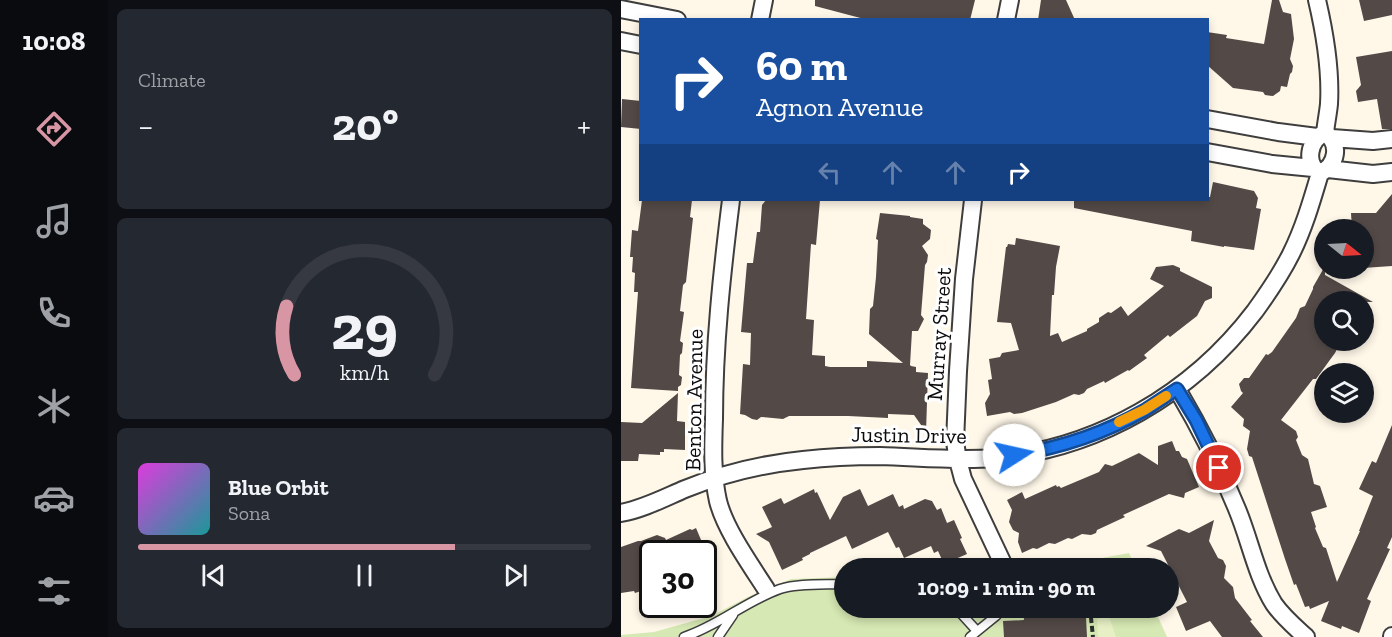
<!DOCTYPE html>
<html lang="en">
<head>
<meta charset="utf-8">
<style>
	:root { --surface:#171b24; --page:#242831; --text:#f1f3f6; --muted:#9ea1a6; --line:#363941; --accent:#d895a4 }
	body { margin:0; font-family:"Zilla Slab",serif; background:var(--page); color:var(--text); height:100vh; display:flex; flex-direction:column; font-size:22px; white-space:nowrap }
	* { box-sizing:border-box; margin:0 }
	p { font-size:20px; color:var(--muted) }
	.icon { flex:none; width:33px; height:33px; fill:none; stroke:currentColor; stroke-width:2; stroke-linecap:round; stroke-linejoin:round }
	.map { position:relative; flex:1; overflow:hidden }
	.details { display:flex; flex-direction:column; gap:9px; padding:9px; background:#0d0f14; width:513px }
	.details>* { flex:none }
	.top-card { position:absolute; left:18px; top:18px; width:570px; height:183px; border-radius:0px; box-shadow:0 3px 9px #0003; background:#1a4fa0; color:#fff; overflow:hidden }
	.needle { width:39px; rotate:108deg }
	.controls { position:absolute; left:693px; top:219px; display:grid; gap:12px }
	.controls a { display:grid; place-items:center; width:60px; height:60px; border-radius:50%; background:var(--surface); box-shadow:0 3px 9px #0003; font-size:30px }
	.speed { position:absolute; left:18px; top:540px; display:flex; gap:12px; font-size:30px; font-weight:700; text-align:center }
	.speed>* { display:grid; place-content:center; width:78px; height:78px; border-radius:50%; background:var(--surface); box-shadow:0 3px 9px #0003; line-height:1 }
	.speed .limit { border:3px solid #111; border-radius:9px; background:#fff; color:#111 }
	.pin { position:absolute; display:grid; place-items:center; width:51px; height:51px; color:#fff; margin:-26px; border:3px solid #fff; border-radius:50%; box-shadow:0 2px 6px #0007 }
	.me { position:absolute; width:66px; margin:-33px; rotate:80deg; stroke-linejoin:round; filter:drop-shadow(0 0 4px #0008) }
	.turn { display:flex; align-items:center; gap:21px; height:126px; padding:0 18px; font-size:27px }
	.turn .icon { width:78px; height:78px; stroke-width:2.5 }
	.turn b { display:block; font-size:42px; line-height:51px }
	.lanes { display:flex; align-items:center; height:57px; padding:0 18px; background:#0003; justify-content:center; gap:30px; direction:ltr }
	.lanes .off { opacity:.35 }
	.big { font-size:45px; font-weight:700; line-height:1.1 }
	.details .card { flex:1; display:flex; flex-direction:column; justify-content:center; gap:9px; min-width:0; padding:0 21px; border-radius:9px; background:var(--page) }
	.details .dial { align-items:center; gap:0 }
	.dial svg { height:156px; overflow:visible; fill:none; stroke:var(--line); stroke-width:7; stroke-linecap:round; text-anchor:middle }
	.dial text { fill:var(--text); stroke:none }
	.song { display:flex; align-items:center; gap:18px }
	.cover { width:72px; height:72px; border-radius:9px; background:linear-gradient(135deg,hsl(300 70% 55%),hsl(180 70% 35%)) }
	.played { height:6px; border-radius:3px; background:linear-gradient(90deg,var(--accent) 70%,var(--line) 70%) }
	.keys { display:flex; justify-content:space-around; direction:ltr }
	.heat { display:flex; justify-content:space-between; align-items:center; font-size:33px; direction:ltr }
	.trip { position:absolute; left:213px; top:558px; width:345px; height:60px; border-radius:30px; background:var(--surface); box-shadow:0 3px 9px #0003; font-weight:700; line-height:60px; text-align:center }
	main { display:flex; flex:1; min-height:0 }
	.tab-bar { display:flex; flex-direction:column; width:108px; justify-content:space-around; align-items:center; background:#090b0e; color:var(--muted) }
	.tab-bar .icon { width:42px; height:42px }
	.tab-bar .current { color:var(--accent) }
	.tab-bar b { font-size:27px; color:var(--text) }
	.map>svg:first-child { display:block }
	.green { fill:#d6e8b3 }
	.pitch { fill:#e7f0c5 }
	.building { fill:#534a47 }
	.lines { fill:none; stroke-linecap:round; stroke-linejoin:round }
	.lane-casing { stroke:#3e3e3e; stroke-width:11 }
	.street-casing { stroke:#3e3e3e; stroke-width:20 }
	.path { stroke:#2d2d2d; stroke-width:4; stroke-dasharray:6 3; stroke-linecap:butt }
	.lane { stroke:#fff; stroke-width:8 }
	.street { stroke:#fff; stroke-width:16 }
	.route-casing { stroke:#114b97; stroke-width:15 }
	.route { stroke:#1a73e8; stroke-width:10 }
	.slow { stroke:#f59e0b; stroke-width:10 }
	.labels { text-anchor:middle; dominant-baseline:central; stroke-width:6; stroke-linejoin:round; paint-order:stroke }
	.street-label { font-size:22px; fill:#0b0b0b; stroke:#fff }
</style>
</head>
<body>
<main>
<nav class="tab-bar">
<b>10:08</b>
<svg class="icon current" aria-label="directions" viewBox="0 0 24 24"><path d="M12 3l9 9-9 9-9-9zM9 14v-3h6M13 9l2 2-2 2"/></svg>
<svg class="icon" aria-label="music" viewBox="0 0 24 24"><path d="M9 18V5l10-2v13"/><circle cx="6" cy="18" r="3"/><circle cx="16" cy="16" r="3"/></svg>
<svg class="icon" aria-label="phone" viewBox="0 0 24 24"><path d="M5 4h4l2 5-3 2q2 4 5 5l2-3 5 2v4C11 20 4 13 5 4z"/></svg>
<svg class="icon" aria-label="climate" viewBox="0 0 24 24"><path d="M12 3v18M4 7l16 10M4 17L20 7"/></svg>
<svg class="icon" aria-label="car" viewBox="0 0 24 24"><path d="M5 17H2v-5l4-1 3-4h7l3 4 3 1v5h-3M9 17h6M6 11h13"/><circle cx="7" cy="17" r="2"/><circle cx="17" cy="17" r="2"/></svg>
<svg class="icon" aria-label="filters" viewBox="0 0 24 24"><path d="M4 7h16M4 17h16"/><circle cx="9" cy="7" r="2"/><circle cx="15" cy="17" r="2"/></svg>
</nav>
<section class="details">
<div class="card"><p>Climate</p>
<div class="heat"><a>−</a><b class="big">20°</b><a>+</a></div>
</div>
<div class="card dial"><svg viewBox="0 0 100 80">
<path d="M14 69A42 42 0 1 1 86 69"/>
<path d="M14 69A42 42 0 0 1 10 34" stroke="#d895a4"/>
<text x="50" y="56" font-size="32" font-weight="700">29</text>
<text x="50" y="72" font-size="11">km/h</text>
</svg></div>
<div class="card">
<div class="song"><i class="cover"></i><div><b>Blue Orbit</b><p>Sona</p></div></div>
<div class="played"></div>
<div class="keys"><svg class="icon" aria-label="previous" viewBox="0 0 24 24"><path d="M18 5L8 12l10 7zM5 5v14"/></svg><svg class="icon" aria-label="pause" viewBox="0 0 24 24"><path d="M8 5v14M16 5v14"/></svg><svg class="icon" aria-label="next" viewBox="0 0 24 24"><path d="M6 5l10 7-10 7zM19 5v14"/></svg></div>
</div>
</section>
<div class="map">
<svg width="771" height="637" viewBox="0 0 771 637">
	<rect width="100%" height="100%" fill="#fff8e9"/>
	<!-- green -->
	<path class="green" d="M508 553 515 568H427Z
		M223 577 224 608H533L546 637H0V635L33 632 90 616 131 595 170 579Z"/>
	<!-- pitch -->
	<path class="pitch" d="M488 616 495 637H477L476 619Z"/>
	<!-- building -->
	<path class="building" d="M194 0H354L349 20H247L194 6Z
		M420 0H445L454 20H417Z
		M651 0H658L662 12 670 14 673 39 669 59 672 66 671 72 669 74 666 87 660 86 659 91 652 96 644 95 642 92 612 88 586 65V32L606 35 605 38 643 44Z
		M738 0H771V15L743 21Z
		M771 51V129H761L756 99 737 102 735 91 740 85 735 57Z
		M1 99 20 101V129L0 127Z
		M592 182 633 191 637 198 635 208 640 209 633 250 603 246V247L570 241 571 231 453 208V200H586V197H589Z
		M771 194V266L742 268V230H731L730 213H755Z
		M21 200H71L69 217 72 218 65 282 62 285 59 311 63 312 59 341 62 343 61 353 59 355 58 375 61 377 60 385 57 387V391L10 388 17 292H13L14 273 11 272 12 257H9L11 230 17 231Z
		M145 200H199L195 245 190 244 185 319 193 320 191 355 204 356V366L209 367H246V361L282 363 248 334 249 309 252 306 255 277 257 240 255 239 259 213 289 216V217L302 219V224L310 230 309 239 301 246 307 255 306 262 304 265 300 315 303 319 297 331H291L289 365 290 366 295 367V372L307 373 305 432 293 415 267 414V418L227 416H168L162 419 140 417 136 420 131 419 124 415 119 414 122 364 129 365 130 333 120 332 126 263H132L136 232H139L141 205Z
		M395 238 439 246 435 267 433 295H431L429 336 437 333 441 342 466 331V329L478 322V318L487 312 490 313 500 306 507 316 543 286 529 279 535 267 552 265 559 268V271L591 287V298L584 301 576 316 549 337 547 335 523 355 526 358 508 371 507 370 484 383 483 381 466 389 463 393 458 395 453 394 435 402 401 413 393 414 389 412 366 416 364 403 369 394 367 380 371 379 368 359 379 357 381 353 398 350 390 323 376 322 385 247H386L387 244 394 245Z
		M704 266V275L752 302H704V340H721L714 353 695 379H692L660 420 675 431 677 437 675 440 681 455 687 459 693 484 699 486 706 507 690 512 695 527 694 528 702 547 705 548 716 582 739 531H738L752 496 738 489 751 461 755 463 771 425V537L766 548 769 549 746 599 750 601 738 633 721 626 720 629 700 621 708 601 689 609 688 606 684 607 675 584 673 585 664 559 631 457 628 456 626 449 629 431 622 426 623 419 610 407 622 393 620 391 618 384 623 378H628L645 354 647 355 651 352 675 318 679 308 684 306 692 289V287Z
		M57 393 56 421 64 422V450L43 449V452H39V455L18 454 17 461H0V422L21 423Z
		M551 441 555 451H558L561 457 566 459 578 487 564 493 563 498 548 494 502 515 504 517 476 530 475 533 470 535 461 534 451 539 447 538 434 544 428 543 416 549 412 548 401 553 397 542 398 533 392 530 388 522 391 510 386 500 401 492 404 499 435 485 436 487 438 486 440 488 478 472 484 464 491 466 518 453 537 465V446Z
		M193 489 194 493 196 492 209 520 222 497 239 489 247 506 272 494 278 507 282 505 283 509 304 499 311 501 316 510 320 508 326 523 333 520 341 538 339 539 346 554 323 564 317 551 313 553 310 546 283 558 278 547 275 548 267 532 231 549 225 536 189 553V554L181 558 182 560 161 570 148 542 135 534 151 527 141 507 160 498 163 504Z
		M593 520 588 541 597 558 602 560 605 566 603 578 612 587 614 598 631 620 629 621 642 637H601L589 621 565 631 555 607 566 602 540 551 525 546 558 529 568 533Z
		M75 528 86 554H32V587L14 593 13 591 0 593V547L17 541H20L36 535 44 538 45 540 69 529 71 530Z
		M402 608H444L445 618 465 617 466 637H383L382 621 403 620Z"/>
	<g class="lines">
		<!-- lane casing -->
		<g class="lane-casing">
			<path id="lane" d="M335 608 356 631
				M63 637C97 626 125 601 159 589 179 583 203 585 224 584
				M97 637 112 615
				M349 637 375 616 382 608"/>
		</g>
		<!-- street casing -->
		<g class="street-casing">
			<path id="street" d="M696 0C704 34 710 69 708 104 707 114 705 123 704 133
				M0 9 56 20
				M139 20 143 0
				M385 20 389 0
				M0 41 20 45
				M586 119 657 132 696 137
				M704 133C720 143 716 166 699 173 683 164 688 139 704 133Z
				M711 138 752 141 771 139
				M586 152 651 164 692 168
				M707 169 752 174 771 172
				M110 200C101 272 93 345 93 419 92 446 91 474 97 501 104 529 129 564 145 589
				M352 200 343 279 337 371 334 442 337 460 342 479 384 568
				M556 389C579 428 599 467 616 509 629 540 635 575 653 604 662 617 674 627 685 637
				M0 513C22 509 43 498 64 489 101 474 142 464 182 460 208 457 234 456 259 456 297 457 335 461 373 458 476 449 571 394 634 311 647 293 660 274 670 254 683 228 691 200 699 173
				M771 637V636"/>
		</g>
		<!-- path -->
		<path class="path" d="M469 608 472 637"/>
		<!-- lane -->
		<use href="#lane" class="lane"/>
		<!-- street -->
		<use href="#street" class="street"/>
	</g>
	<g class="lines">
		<!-- route casing -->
		<g class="route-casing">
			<path id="route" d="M393 455C439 448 484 433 524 410 535 403 545 396 556 389L575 420 598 468"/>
		</g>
		<!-- route -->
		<use href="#route" class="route"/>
		<!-- slow -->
		<path class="slow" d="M498 422 523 410 545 396"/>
	</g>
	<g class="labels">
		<!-- street labels -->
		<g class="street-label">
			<text transform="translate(318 334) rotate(-86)">Murray Street</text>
			<text transform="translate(73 400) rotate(-89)">Benton Avenue</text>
			<text transform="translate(288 435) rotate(1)">Justin Drive</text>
		</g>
	</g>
</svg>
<div class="controls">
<a><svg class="needle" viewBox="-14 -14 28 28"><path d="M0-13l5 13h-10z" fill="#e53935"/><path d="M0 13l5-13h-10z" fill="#9ea1a6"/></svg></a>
<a><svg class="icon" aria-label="search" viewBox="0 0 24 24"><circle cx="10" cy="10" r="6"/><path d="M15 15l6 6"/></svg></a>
<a><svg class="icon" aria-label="layers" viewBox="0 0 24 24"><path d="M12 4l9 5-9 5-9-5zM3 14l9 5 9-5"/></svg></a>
</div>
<div class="speed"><div class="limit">30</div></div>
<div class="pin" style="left:598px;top:468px;background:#d93025"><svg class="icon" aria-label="arrive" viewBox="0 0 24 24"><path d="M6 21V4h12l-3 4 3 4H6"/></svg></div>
<svg class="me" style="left:393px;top:455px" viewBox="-20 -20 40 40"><circle r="19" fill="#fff"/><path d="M0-13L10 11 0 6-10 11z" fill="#1a73e8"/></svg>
<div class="trip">10:09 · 1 min · 90 m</div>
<div class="top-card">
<div class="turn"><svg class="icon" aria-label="right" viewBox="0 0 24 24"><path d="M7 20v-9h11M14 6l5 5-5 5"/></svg><div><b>60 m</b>Agnon Avenue</div></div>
<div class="lanes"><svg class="icon off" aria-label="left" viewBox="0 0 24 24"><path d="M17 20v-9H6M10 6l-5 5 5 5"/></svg><svg class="icon off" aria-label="ahead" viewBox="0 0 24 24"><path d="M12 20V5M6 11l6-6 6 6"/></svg><svg class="icon off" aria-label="ahead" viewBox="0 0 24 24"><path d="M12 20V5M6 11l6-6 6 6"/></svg><svg class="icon" aria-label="right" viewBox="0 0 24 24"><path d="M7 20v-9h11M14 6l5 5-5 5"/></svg></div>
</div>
</div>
</main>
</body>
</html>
